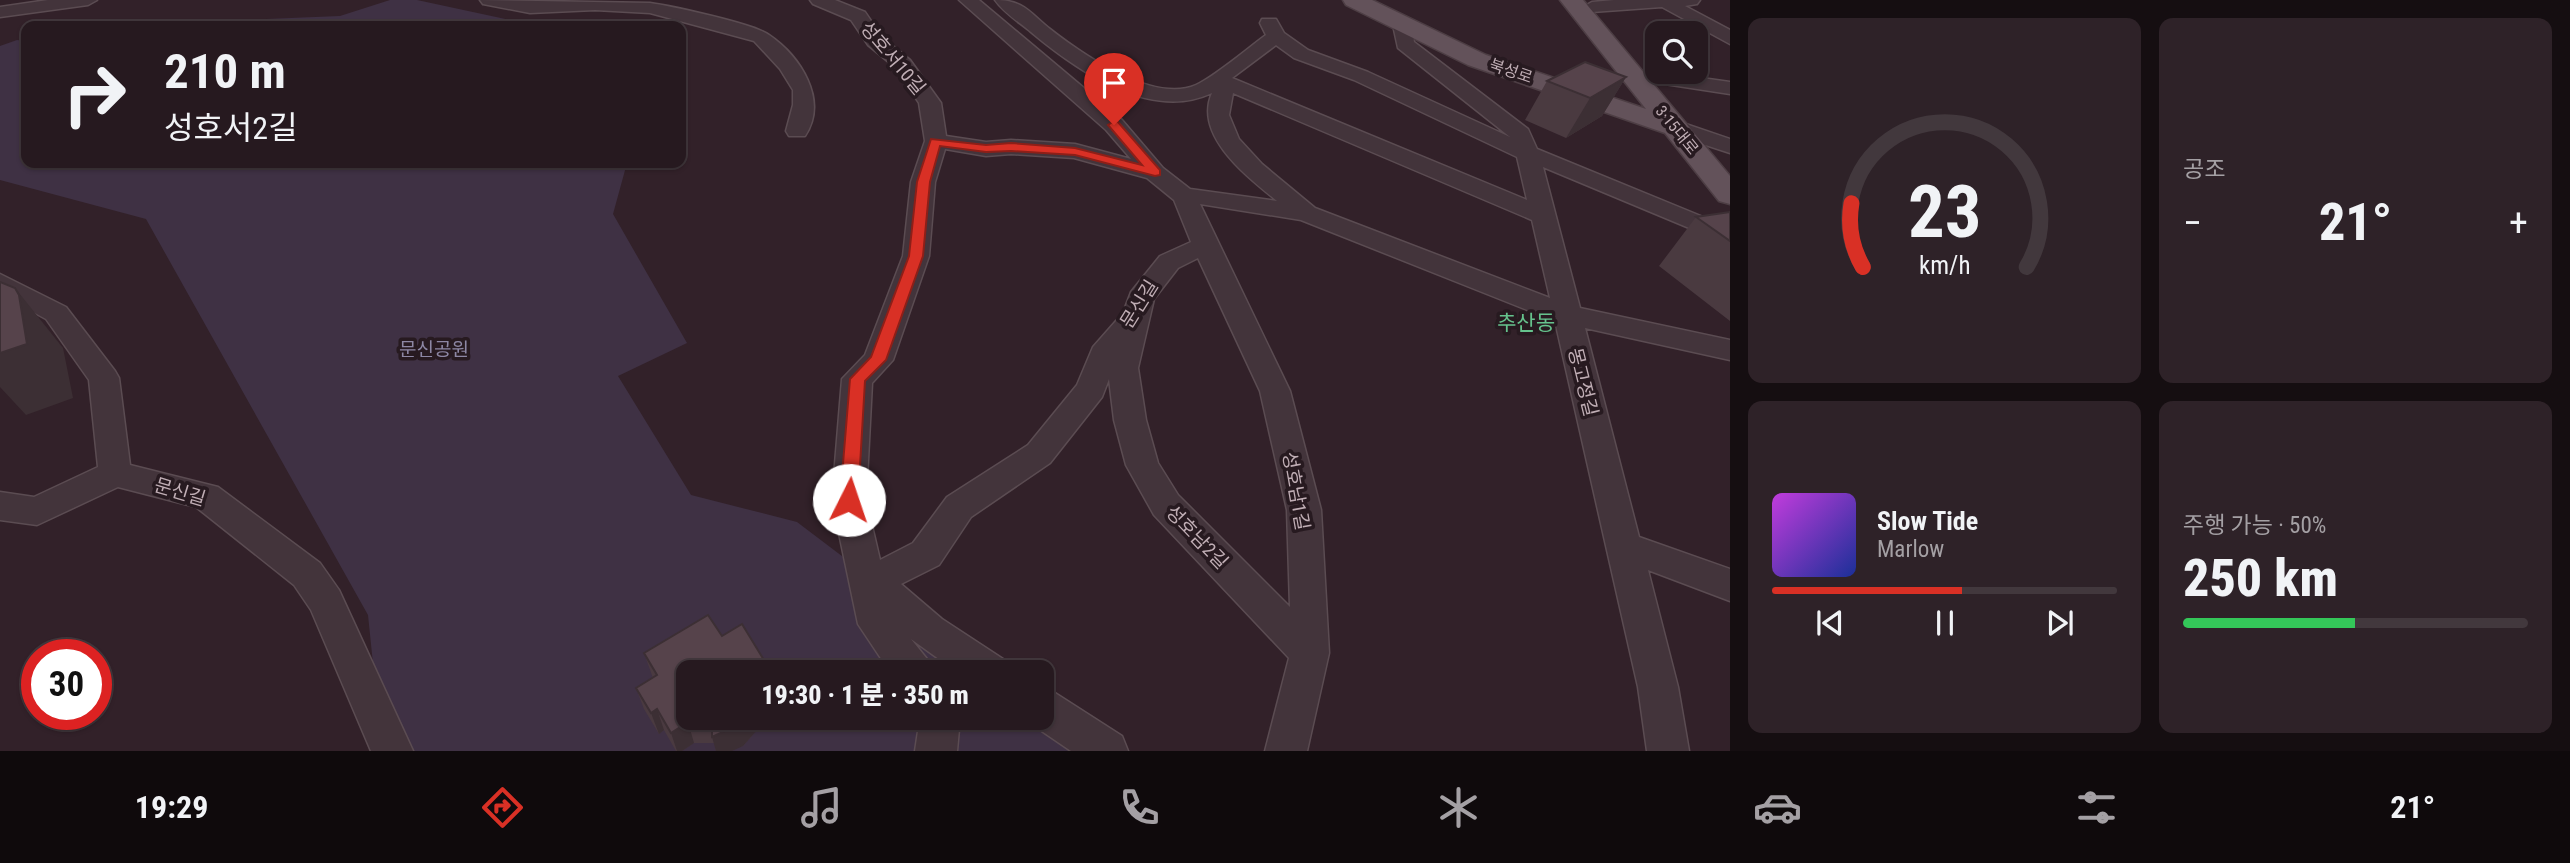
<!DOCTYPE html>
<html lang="ko">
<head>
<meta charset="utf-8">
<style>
	:root { --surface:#26191f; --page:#2e2228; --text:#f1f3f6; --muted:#a4a0a4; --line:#42383d; --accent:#d93025 }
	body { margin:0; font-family:"Roboto Condensed","Noto Sans KR",sans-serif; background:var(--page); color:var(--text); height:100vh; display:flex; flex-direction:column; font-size:26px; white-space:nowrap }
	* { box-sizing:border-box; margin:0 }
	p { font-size:23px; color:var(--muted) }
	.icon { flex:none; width:38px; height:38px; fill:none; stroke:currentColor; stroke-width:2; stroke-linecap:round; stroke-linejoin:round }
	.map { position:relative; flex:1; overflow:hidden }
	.drawer { display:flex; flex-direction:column; gap:18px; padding:18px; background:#150e11; width:840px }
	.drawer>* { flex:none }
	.banner { position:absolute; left:21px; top:21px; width:665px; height:147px; border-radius:14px; box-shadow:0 2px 5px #0004,0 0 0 2px var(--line); background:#26191f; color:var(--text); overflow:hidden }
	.fabs { position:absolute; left:1645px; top:21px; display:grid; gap:14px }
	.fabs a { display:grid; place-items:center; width:63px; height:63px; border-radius:14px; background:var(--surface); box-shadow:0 2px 5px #0004,0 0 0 2px var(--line); font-size:35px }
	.speed { position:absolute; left:21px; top:639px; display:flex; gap:14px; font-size:35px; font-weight:700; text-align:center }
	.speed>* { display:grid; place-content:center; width:91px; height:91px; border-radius:50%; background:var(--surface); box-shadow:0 2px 5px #0004,0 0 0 2px var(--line); line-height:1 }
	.speed .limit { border:10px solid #d22; background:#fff; color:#111 }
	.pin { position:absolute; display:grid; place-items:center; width:60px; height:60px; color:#fff; margin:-72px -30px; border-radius:50% 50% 50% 0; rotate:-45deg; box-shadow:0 0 7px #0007 }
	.pin .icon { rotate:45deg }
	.me { position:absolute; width:77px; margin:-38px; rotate:4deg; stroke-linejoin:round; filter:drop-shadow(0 0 5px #0008) }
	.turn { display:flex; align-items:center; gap:24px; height:147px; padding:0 28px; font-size:32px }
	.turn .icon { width:91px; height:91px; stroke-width:2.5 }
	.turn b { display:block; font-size:49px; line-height:60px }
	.big { font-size:52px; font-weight:800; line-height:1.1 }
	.drawer .tile { flex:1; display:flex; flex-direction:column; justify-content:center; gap:10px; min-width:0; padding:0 24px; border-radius:14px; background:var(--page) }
	.drawer .dial { align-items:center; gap:0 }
	.dial svg { height:182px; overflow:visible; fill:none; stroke:var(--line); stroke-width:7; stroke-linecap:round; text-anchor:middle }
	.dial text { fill:var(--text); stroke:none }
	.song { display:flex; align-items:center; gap:21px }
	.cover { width:84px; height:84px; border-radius:10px; background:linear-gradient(135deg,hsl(290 70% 55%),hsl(230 70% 35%)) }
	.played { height:7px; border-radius:4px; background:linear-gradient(90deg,var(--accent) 55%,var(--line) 55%) }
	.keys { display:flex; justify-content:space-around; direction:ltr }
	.heat { display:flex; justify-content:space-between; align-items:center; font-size:38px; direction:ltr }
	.charge { height:10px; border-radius:5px; background:linear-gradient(90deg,#34c759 50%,var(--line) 0) }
	.drawer .tiles { flex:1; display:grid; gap:18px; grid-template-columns:repeat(2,1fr) }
	.trip { position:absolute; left:676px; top:660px; width:378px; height:70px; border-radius:14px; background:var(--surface); box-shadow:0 2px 5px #0004,0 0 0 2px var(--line); font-weight:800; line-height:70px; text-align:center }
	.dock { display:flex; height:112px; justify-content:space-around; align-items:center; background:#0f0a0c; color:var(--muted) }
	.dock .icon { width:49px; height:49px }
	.dock .selected { color:var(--accent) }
	.dock b { font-size:32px; color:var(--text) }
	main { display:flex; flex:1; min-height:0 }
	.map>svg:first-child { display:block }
	.green { fill:#3f3144 }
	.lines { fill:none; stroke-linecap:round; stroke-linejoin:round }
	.minor-casing { stroke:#5b4c52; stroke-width:3 }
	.major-casing { stroke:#4d3e44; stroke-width:3 }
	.minor { fill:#43343b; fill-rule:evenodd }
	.major { fill:#63525a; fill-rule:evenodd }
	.wall { fill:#4a3a40 }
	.shaded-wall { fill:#3c2f34 }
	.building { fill:#56434b; stroke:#3c2f34; stroke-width:2 }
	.route { fill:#d93025; stroke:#8d1f18; stroke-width:2 }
	.labels { text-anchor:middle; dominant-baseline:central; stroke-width:7; stroke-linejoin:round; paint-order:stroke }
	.far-street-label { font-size:16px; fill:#c0aeb5; stroke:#271a20 }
	.street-label { font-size:19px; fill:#c0aeb5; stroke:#271a20 }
	.park-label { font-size:19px; fill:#8d87a4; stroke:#271a20 }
	.neighbourhood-label { font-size:21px; fill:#66c38d; stroke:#271a20 }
</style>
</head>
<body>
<main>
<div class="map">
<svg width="1730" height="751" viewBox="0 0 1730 751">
	<rect width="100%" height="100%" fill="#322129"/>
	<!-- green -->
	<path class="green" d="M390 0H417L510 20 523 26H156L166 23 340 16Z
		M17 40 26 41V163H627L613 214 687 343 618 376 691 495 797 522 995 672H688V718H1041L1098 751H382L368 615 146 219 0 180V46Z"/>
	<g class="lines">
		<!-- minor casing -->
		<g class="minor-casing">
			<path id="minor" d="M48 0H97L88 5 0 17V7Z
				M480 0 650 3C671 6 755 24 769 35 800 56 829 100 805 136H789L786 131 793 105V90L780 69 754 41 650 13 595 10 530 13 483 4Z
				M810 0H835L865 12 882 37 910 60 941 103 946 136 986 142 1011 140 1075 144 1131 159 1106 130 959 0H979L1122 120 1163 168 1190 189 1277 201C1248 177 1193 136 1212 93 1150 122 1078 71 1031 32 1019 22 1004 13 995 0 1023 0 1029 12 1050 29 1082 54 1153 104 1196 85 1214 77 1248 48 1266 35L1260 23 1262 19H1276L1284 33 1308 50 1368 72 1510 137 1398 48 1393 25 1402 19 1411 25 1414 42 1528 129 1537 149 1730 228V245L1543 167 1580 308 1730 340V360L1585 328 1639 537 1730 569V601L1648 570 1678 687 1689 751H1647L1638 687 1555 321 1301 220 1200 204 1290 391 1321 510 1329 653 1307 751H1265L1289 658 1154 515 1126 465 1114 420 1109 379 1102 397 1050 463 971 517 939 565 901 584 942 619 1003 659 1009 672H957L911 639 927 659 933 672H890L858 624 832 500 842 379 865 355 903 256 911 182 925 141 919 103 896 68 868 45 851 20 813 4ZM1276 45 1294 58 1354 80 1517 157 1527 200 1232 78ZM1233 93 1532 220 1550 298 1315 208 1262 164 1239 139 1229 115ZM945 149 986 156 1011 154 1074 158 1147 178 1174 200 1191 242 1160 256 1131 292 1123 313 1093 347 1077 385 1028 445 947 497 913 543 880 560 866 500 872 383 893 360 929 256 935 182ZM1198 258 1260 391 1287 510 1290 607 1178 495 1158 463 1146 420 1138 368 1154 299 1178 268Z
				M1614 0H1700L1697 4 1685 6 1730 30V44L1662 7 1592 12 1583 7 1592 2Z
				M1652 71 1730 82V94L1645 81 1642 77 1645 73Z
				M1674 120 1730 139V153L1666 132 1663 127 1666 122Z
				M0 274 66 307 115 371 119 378 130 465 218 487 320 563 339 590 413 751H371L311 610 294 585 196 507 118 487 37 525 0 520V492L34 497 98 467 89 380 46 319 0 294Z
				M1041 688 1055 693 1122 736 1128 751H1071L1027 721 1025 718H1041Z
				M920 718H960L957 751H915Z"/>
		</g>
		<!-- major casing -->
		<g class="major-casing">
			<path id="major" d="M1343 0H1372L1486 55 1646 109 1560 0H1583L1730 176V204L1719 201 1665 133 1468 65 1346 5Z"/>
		</g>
		<!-- minor -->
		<use href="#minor" class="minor"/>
		<!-- major -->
		<use href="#major" class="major"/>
	</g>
	<!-- wall -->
	<path class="wall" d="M1626 77 1602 116 1566 138 1525 120 1547 81Z
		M1730 212V321L1659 266 1696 217Z
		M644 653 688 718H756L758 729 743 746 716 751 714 743H694L682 751H676L664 730 659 734 644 709 636 688 653 678Z"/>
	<!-- shaded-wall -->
	<path class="shaded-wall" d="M1626 77 1602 116 1566 138 1590 98Z
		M15 288 63 348 73 398 26 415 0 387V353Z
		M657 709 664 730 659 734 651 713Z
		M746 718H756L758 729 743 746 732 751H716L712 737Z
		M688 722 694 743 682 751H677L671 733Z"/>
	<!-- building -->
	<path class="building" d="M1585 62 1626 77 1590 98 1547 81Z
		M1730 212V241L1696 217Z
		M0 282 15 288 19 295 27 344 0 353Z
		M708 615 722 636 742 624 770 670 767 672H688V718H746L738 725 712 737V723L688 722 671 733 657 709 651 713 636 688 657 675 644 653Z"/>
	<!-- route -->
	<path class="route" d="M1114 121 1118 122 1160 170V175L1155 176 1075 155 1011 151 986 152 940 146 930 182 923 256 886 360 865 381 858 500 856 505 849 507 843 505 840 500 850 379 871 357 909 256 917 182 931 139 986 145 1011 143 1075 148 1142 165 1108 125Z"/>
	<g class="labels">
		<!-- far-street labels -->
		<g class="far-street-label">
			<text transform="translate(1511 71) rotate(19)">북성로</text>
			<text transform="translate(1677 130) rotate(51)">3·15대로</text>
		</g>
		<!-- street labels -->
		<g class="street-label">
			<text transform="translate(893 58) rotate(50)">성호서10길</text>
			<text transform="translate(1139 304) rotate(-58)">문신길</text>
			<text transform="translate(1583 382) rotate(76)">몽고정길</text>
			<text transform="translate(1296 491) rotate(80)">성호남1길</text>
			<text transform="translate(180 492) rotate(17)">문신길</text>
			<text transform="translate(1197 537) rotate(46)">성호남2길</text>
		</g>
		<!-- park labels -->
		<g class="park-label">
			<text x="434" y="349">문신공원</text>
		</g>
		<!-- neighbourhood labels -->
		<g class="neighbourhood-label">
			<text x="1526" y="323">추산동</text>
		</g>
	</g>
</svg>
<div class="fabs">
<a><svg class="icon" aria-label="search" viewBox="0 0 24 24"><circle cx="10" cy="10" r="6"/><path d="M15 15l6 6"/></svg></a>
</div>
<div class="speed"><div class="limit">30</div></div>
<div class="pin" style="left:1114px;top:125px;background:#d93025"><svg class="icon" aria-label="arrive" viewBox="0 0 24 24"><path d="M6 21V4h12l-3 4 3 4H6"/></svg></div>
<svg class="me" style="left:849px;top:500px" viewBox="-20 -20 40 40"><circle r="19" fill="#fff"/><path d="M0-13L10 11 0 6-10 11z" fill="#d93025"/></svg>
<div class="trip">19:30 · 1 분 · 350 m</div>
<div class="banner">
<div class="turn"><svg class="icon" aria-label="right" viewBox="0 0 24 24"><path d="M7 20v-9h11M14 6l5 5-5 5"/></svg><div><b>210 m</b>성호서2길</div></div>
</div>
</div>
<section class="drawer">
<div class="tiles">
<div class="tile dial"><svg viewBox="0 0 100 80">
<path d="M14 69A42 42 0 1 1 86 69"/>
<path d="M14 69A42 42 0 0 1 9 41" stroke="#d93025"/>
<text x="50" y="56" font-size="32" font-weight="700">23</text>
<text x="50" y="72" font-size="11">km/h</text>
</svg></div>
<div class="tile"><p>공조</p>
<div class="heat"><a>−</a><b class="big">21°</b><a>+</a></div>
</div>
<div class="tile">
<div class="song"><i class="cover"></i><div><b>Slow Tide</b><p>Marlow</p></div></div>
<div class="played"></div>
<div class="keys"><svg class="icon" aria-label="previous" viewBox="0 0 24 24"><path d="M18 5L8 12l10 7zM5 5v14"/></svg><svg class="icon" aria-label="pause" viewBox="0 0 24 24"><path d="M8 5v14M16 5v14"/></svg><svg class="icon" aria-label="next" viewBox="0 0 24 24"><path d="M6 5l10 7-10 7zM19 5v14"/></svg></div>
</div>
<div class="tile"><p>주행 가능 · 50%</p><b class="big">250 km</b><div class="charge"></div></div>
</div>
</section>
</main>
<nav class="dock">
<b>19:29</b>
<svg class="icon selected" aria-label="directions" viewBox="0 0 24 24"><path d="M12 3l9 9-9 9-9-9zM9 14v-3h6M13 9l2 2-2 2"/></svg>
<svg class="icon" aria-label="music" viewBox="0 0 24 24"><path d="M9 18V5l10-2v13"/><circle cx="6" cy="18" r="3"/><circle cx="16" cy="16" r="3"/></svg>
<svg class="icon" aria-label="phone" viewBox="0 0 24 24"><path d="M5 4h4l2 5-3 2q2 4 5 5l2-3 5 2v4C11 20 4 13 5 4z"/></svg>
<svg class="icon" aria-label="climate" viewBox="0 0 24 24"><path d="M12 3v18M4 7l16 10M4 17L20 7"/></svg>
<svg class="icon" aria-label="car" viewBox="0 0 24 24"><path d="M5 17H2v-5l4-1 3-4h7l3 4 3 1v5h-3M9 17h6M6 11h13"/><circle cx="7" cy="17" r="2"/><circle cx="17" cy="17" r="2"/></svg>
<svg class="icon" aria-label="filters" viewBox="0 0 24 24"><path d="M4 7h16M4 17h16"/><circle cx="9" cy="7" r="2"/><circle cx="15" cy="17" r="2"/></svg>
<b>21°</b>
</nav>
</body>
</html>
